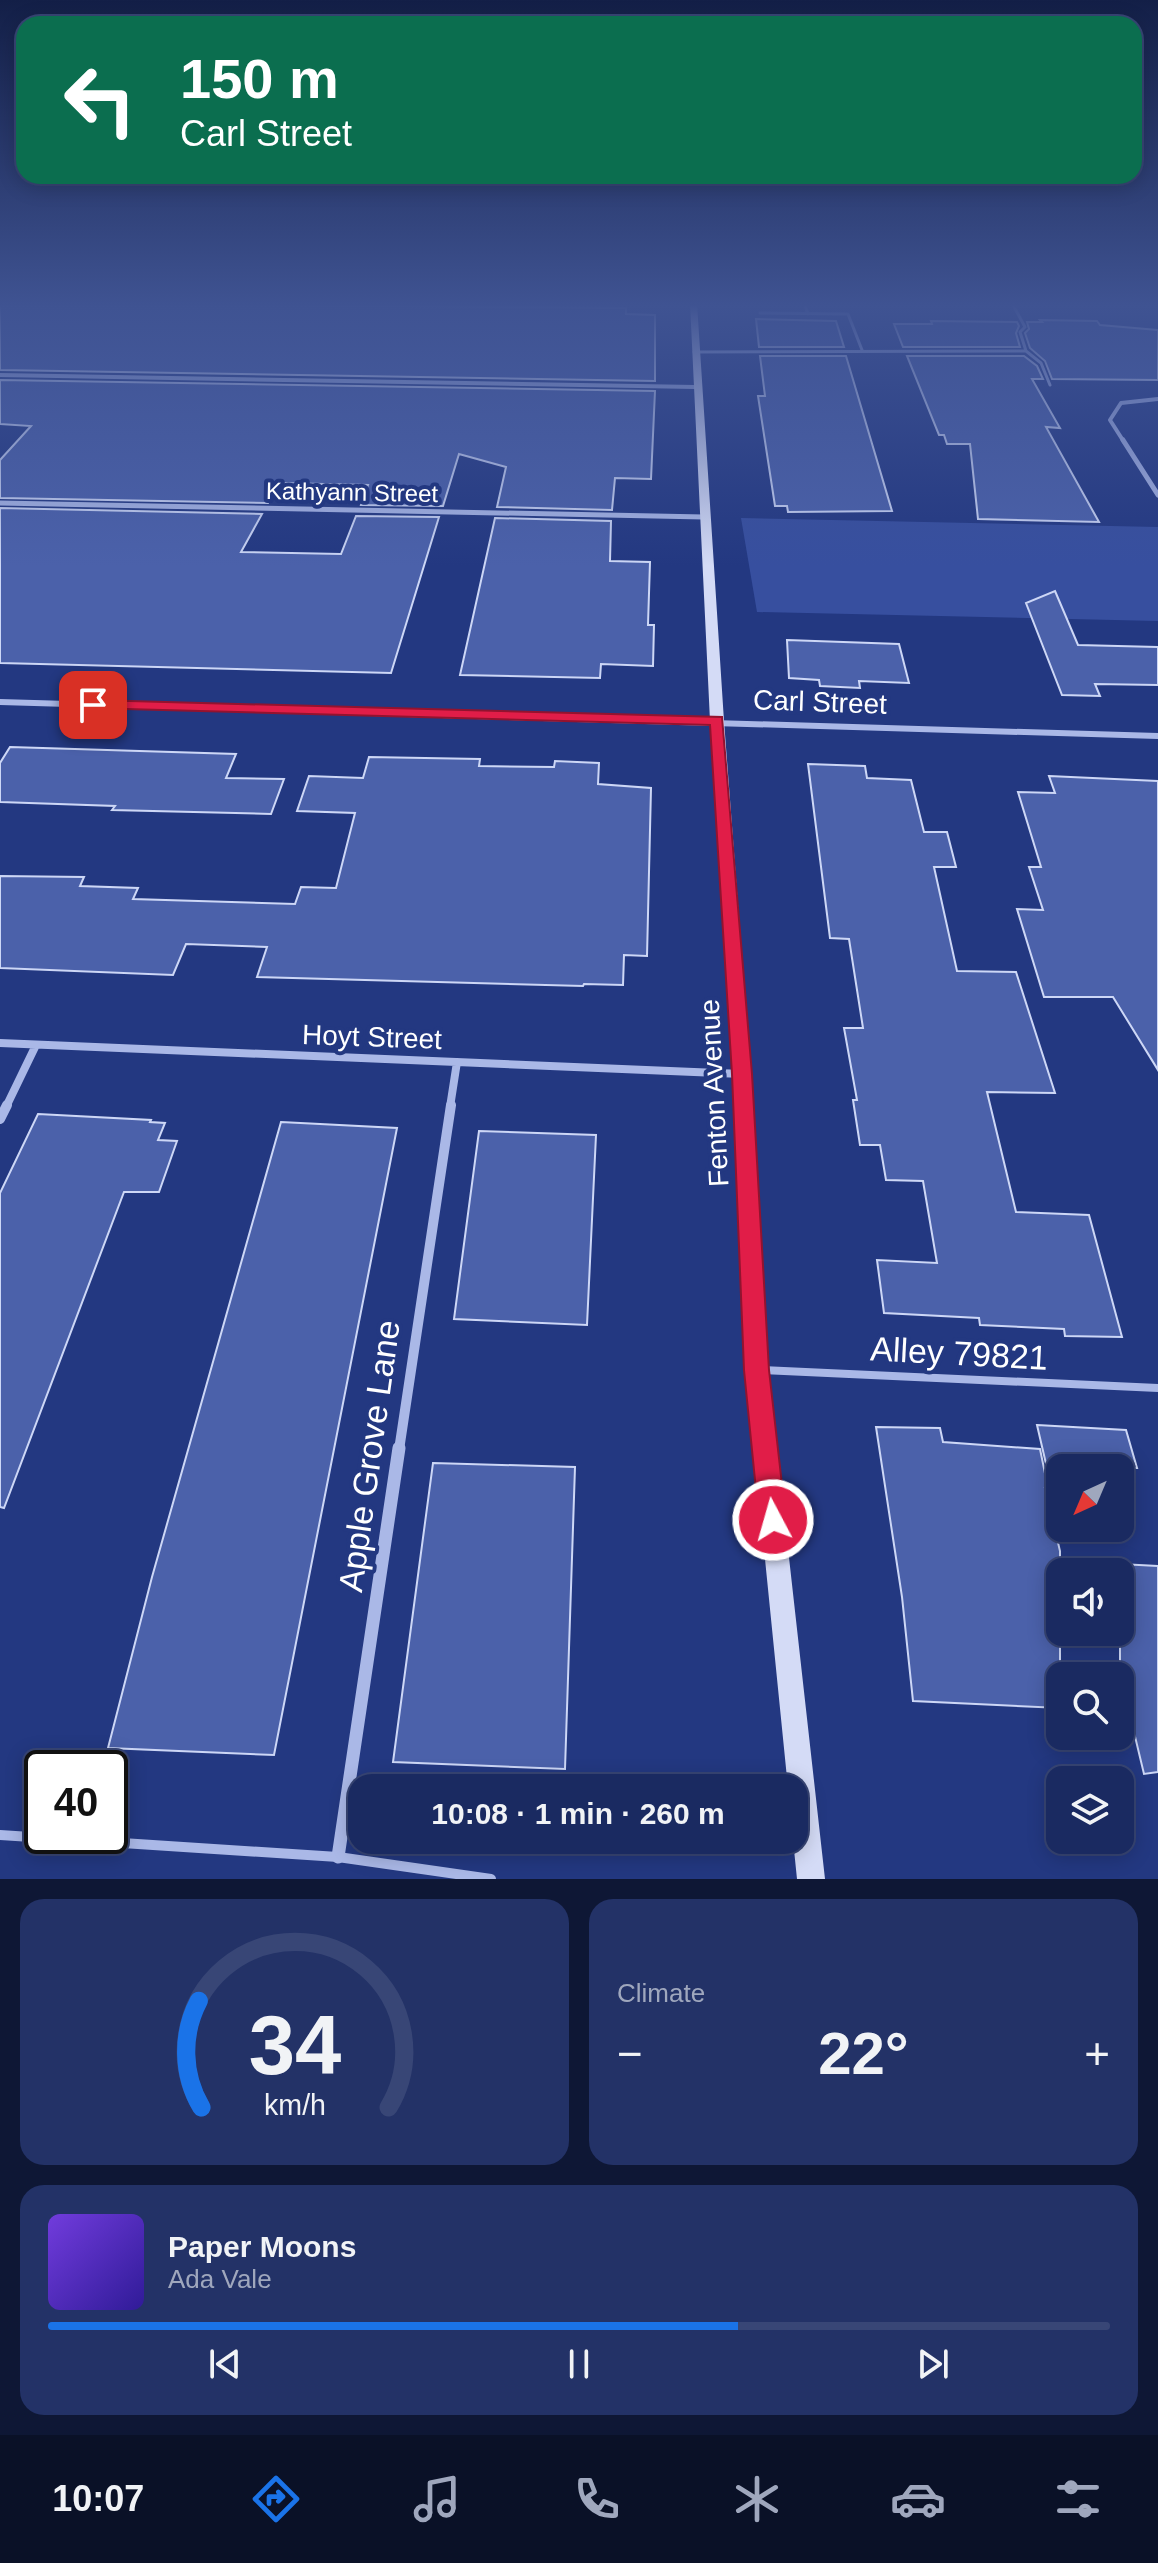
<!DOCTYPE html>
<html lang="en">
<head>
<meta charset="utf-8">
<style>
	:root { --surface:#1a2a61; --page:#233267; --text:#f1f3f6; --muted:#9fa7bd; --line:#384676; --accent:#1a73e8 }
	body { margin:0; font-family:Helvetica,sans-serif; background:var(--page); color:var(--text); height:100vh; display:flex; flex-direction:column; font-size:30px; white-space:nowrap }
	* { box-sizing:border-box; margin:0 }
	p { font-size:26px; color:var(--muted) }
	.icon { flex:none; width:44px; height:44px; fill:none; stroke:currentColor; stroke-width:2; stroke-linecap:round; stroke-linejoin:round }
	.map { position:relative; height:1879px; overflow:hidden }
	.side { display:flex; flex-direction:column; gap:20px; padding:20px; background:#0e1735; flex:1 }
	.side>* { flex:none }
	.hud { position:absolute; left:16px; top:16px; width:1126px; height:168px; border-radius:24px; box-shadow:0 4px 20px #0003,0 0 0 2px var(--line); background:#0b6e4f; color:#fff; overflow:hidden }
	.needle { width:52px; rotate:224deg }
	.tools { position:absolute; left:1046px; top:1454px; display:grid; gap:16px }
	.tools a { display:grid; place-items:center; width:88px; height:88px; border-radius:16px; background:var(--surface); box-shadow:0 4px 20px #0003,0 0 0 2px var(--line); font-size:40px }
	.speed { position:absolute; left:24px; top:1750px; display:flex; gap:16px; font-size:40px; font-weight:700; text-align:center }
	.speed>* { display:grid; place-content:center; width:104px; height:104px; border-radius:50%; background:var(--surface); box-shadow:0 4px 20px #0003,0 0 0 2px var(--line); line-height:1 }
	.speed .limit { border:4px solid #111; border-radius:12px; background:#fff; color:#111 }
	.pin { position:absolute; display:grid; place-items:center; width:68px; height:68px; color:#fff; margin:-34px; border-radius:16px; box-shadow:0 4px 12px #0006 }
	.me { position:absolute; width:88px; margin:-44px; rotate:354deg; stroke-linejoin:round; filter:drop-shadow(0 0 6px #0008) }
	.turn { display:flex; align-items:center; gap:28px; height:168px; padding:0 32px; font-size:36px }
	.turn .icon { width:104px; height:104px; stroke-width:2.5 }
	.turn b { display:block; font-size:56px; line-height:68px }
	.big { font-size:60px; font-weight:700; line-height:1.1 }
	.side .tile { flex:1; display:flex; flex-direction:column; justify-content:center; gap:12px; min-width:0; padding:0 28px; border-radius:24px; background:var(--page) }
	.side .dial { align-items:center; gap:0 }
	.dial svg { height:208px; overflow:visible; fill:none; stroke:var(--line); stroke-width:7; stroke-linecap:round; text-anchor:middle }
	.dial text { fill:var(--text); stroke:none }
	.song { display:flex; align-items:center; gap:24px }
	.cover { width:96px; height:96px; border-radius:12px; background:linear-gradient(135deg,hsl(260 70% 55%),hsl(250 70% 35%)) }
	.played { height:8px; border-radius:4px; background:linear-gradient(90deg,var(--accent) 65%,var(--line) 65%) }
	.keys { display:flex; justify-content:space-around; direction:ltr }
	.heat { display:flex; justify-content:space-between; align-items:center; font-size:44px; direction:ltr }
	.side .tiles { flex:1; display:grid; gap:20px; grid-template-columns:1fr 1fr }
	.tile:last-child { grid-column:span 2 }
	.trip { position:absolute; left:348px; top:1774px; width:460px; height:80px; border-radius:24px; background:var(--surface); box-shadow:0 4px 20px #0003,0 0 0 2px var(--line); font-weight:700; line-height:80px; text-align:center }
	.tabs { display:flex; height:128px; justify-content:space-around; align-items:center; background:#0a1127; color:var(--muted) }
	.tabs .icon { width:56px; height:56px }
	.tabs .on { color:var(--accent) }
	.tabs b { font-size:36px; color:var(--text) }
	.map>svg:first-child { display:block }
	.green { fill:#374f9f }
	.building { fill:#4b61aa; stroke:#cdd7f6; stroke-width:2 }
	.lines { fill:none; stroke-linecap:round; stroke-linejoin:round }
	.lane-far2 { stroke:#aab8e7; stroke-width:3 }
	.lane-far1 { stroke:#aab8e7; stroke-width:8 }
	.lane { stroke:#aab8e7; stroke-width:10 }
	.street-far5 { stroke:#aab8e7; stroke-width:4 }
	.street-far4 { stroke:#aab8e7; stroke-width:5 }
	.street-far3 { stroke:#aab8e7; stroke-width:6 }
	.street-far2 { stroke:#aab8e7; stroke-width:8 }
	.street-far1 { stroke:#aab8e7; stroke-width:10 }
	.street { stroke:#aab8e7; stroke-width:13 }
	.secondary { fill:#d4dbf6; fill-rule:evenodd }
	.route { fill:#e11d48; stroke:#92132f; stroke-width:2 }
	.labels { text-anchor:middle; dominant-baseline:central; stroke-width:8; stroke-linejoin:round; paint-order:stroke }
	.far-street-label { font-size:24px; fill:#fff; stroke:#233881 }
	.street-label { font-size:28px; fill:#fff; stroke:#233881 }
	.near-street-label { font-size:34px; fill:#fff; stroke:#233881 }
</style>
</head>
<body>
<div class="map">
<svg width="1158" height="1879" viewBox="0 0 1158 1879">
	<rect width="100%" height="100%" fill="#233881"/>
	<!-- green -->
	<path class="green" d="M741 518 1158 527V621L757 612Z"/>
	<!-- building -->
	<path class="building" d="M0 303 626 308V314L655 315V381L0 370Z
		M756 319 836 321 844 347H759Z
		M1040 320 1097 321 1100 325 1158 330V380L1052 379 1045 361 1030 348 1025 333 1029 329 1027 322H1042Z
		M931 321 1017 322 1019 326 1016 333 1020 347H903L894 324H932Z
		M760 356H846L892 511 788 512 787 506H775L758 396H765Z
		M907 356H1024L1037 366 1043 379H1032L1060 428 1046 427 1099 522 978 519 970 444H947L944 435H939Z
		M0 380 655 391 651 479 615 478 612 510 497 507 506 467 459 454 443 506 361 505 368 485 279 483 268 503 0 498V460L31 426 0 424Z
		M0 508 262 514 241 552 341 554 356 516 439 517 391 673 0 663Z
		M495 518 611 521 610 561 650 562 648 625H654L653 666 601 664 600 678 460 675Z
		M1055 591 1078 645 1158 647V685L1095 684 1100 696 1062 695 1026 603Z
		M787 640 899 644 909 683 859 681 860 688 820 686 819 680 789 678Z
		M10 747 236 754 226 778 284 779 271 814 112 810 115 806 0 802V763Z
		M369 757 480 759 479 766 554 767 555 761 599 763 598 784 651 788 647 956 624 955 623 985 584 984 583 986 257 977 267 947 186 944 173 975 0 968V876L84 877 80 886 138 888 133 899 295 904 301 887 336 888 355 813 297 811 309 776 363 778Z
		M808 764 865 766 867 778 911 780 924 832H947L956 867H934L957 971 1016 972 1055 1093 987 1092 1016 1212 1089 1215 1122 1337 1065 1336 1064 1329 980 1325 979 1318 884 1313 877 1260 937 1263 923 1181 886 1180 880 1145H860L853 1100H857L844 1028H863L849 939 830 938Z
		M1049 776 1158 781V1070L1113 997H1044L1017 909 1043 910 1029 867H1041L1018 792 1055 793Z
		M38 1114 151 1120 150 1122 165 1123 158 1140 177 1141 159 1192H124L4 1508 0 1507V1193Z
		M281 1122 397 1128 274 1755 108 1748 152 1577Z
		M479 1131 596 1135 587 1325 454 1319Z
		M1037 1425 1126 1430 1137 1468H1047Z
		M876 1427 940 1428 943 1442 1040 1449 1048 1488H1045L1060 1551V1708L913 1701 902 1597Z
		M433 1463 575 1467 565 1769 393 1762Z
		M1120 1564 1158 1566V1772L1144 1774 1120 1674Z"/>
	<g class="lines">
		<!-- lane-far2 -->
		<path class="lane-far2" d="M804 303 808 314
			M760 313 848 314 862 350
			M1026 351 1041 363 1050 385
			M694 352 1026 351 1020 332 1025 327 1012 303"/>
		<!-- lane-far1 -->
		<path class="lane-far1" d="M762 1370 1158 1388"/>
		<!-- lane -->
		<path class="lane" d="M0 1835 338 1857 491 1879"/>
		<!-- street-far5 -->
		<path class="street-far5" d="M0 375 695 387
			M1124 442 1110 420 1121 403 1158 399"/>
		<!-- street-far4 -->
		<path class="street-far4" d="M1123 440 1158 495
			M0 503 704 517"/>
		<!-- street-far3 -->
		<path class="street-far3" d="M0 702 1158 736"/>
		<!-- street-far2 -->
		<path class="street-far2" d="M0 1043 742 1074
			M6 1107 36 1045
			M450 1107 457 1062"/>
		<!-- street-far1 -->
		<path class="street-far1" d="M0 1119 7 1105
			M399 1450 451 1105"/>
		<!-- street -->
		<path class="street" d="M338 1857 399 1448"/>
		<!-- secondary -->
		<path class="secondary" d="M690 303H697L724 721 751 1074 768 1370 825 1879H797L793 1840 794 1788H788L746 1370 733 1074 710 721Z"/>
	</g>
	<!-- sky -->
	<linearGradient id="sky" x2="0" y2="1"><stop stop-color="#131f47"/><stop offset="0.54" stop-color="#3f5392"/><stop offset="1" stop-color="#3f5392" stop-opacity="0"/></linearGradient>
	<rect width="1158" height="566" fill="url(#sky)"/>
	<!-- route -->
	<path class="route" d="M93 700 722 717 752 1074 769 1370 786 1520 782 1529 773 1533 763 1529 759 1520 744 1370 732 1074 710 725 88 708 86 705Z"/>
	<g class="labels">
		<!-- far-street labels -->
		<g class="far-street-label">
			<text transform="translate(352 492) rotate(1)">Kathyann Street</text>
		</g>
		<!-- street labels -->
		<g class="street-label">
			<text transform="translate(820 702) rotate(2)">Carl Street</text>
			<text transform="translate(372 1037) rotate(2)">Hoyt Street</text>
			<text transform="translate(714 1093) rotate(-93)">Fenton Avenue</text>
		</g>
		<!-- near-street labels -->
		<g class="near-street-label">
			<text transform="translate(959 1353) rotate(3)">Alley 79821</text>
			<text transform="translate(369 1456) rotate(-82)">Apple Grove Lane</text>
		</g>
	</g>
</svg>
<div class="tools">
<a><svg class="needle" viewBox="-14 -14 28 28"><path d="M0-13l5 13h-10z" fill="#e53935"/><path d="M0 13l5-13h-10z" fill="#9fa7bd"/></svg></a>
<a><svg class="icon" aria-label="sound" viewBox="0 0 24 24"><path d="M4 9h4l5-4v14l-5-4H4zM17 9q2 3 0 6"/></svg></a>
<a><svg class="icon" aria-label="search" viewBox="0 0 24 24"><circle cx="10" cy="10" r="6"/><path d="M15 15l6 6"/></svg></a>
<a><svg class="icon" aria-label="layers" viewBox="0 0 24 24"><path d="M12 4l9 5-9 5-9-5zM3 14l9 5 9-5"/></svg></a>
</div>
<div class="speed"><div class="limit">40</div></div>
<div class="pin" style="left:93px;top:705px;background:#d93025"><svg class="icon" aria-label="arrive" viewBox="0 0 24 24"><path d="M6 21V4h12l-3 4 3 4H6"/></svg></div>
<svg class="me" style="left:773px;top:1520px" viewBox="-20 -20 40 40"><circle r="17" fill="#e11d48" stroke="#fff" stroke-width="3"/><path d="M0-11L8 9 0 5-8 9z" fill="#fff"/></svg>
<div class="trip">10:08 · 1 min · 260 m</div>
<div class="hud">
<div class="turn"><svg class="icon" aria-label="left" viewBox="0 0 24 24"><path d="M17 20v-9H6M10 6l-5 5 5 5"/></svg><div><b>150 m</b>Carl Street</div></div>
</div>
</div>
<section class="side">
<div class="tiles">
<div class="tile dial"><svg viewBox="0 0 100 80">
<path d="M14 69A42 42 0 1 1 86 69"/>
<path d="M14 69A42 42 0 0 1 13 28" stroke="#1a73e8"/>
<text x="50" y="56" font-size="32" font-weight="700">34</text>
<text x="50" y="72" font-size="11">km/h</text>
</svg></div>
<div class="tile"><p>Climate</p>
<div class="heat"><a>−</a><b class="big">22°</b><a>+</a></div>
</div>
<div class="tile">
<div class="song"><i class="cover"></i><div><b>Paper Moons</b><p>Ada Vale</p></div></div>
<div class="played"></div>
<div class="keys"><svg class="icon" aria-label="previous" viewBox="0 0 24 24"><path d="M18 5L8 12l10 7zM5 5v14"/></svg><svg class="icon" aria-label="pause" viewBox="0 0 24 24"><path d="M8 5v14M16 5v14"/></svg><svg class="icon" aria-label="next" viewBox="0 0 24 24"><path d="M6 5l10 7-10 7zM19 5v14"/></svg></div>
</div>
</div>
</section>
<nav class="tabs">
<b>10:07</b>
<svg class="icon on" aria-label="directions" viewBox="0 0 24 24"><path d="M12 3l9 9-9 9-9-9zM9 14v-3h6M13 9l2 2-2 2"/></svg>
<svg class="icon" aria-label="music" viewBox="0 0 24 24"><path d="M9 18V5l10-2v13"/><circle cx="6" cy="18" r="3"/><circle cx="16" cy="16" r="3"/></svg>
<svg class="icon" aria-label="phone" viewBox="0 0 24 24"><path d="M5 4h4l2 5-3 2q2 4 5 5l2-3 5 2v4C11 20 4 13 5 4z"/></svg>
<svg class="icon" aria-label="climate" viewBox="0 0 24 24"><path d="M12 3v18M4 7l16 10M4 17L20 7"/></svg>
<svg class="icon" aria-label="car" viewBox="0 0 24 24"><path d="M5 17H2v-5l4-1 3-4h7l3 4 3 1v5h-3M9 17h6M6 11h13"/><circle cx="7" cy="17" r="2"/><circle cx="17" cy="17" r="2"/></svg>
<svg class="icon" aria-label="filters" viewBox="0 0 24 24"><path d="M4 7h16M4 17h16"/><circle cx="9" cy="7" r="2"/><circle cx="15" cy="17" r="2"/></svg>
</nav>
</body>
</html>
